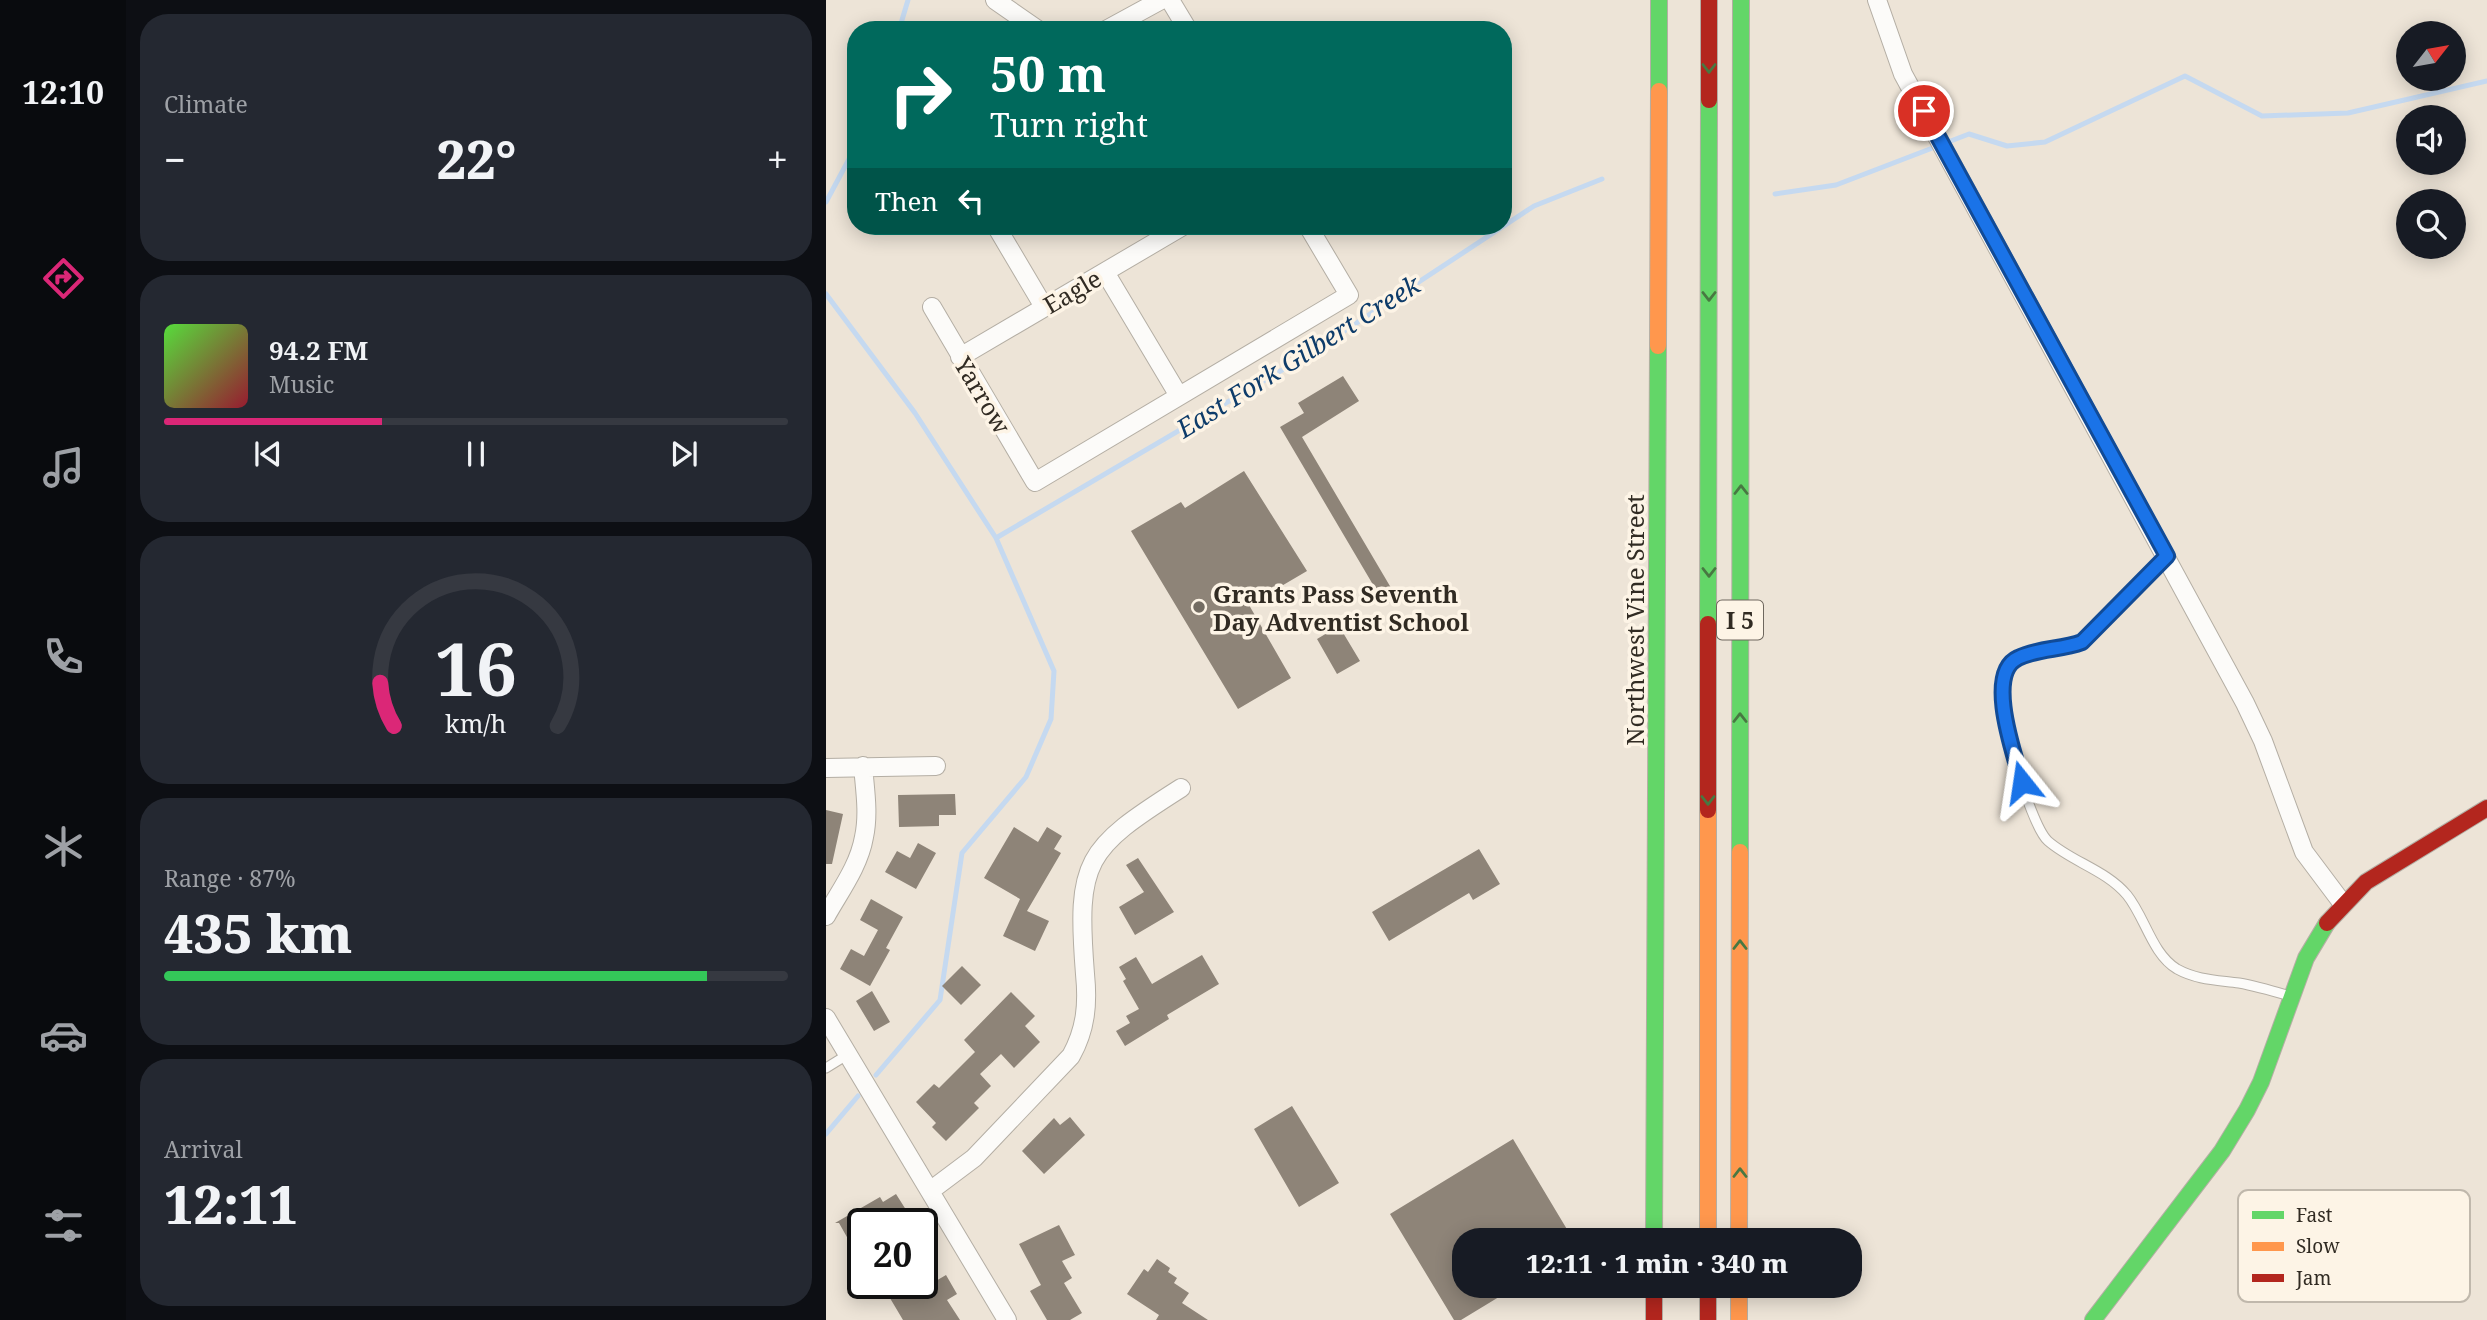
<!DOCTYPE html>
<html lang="en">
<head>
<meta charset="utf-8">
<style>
	:root { --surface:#171b24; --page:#242831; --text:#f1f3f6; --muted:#9ea1a6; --line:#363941; --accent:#db2777 }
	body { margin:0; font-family:"Noto Serif",serif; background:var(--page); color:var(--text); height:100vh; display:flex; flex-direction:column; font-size:26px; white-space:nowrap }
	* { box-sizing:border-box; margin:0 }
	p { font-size:23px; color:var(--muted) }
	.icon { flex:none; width:38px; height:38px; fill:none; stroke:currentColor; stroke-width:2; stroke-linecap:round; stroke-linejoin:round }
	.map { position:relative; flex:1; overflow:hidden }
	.panel { display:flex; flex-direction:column; gap:14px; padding:14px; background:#0d0f14; width:700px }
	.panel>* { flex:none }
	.top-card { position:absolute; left:21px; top:21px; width:665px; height:214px; border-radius:28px; box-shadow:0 4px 18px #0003; background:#00695c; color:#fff; overflow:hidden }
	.needle { width:46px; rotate:59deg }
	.buttons { position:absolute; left:1570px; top:21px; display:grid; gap:14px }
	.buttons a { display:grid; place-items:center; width:70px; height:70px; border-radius:50%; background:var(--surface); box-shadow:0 4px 18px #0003; font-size:35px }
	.speed { position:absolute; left:21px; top:1208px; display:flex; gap:14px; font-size:35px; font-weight:700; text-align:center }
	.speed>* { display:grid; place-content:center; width:91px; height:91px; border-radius:50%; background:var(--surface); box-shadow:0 4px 18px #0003; line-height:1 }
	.speed .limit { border:4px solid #111; border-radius:10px; background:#fff; color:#111 }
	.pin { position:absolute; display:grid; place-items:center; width:60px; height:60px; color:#fff; margin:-30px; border:4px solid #fff; border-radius:50%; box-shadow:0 2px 7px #0007 }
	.me { position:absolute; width:77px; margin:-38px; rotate:345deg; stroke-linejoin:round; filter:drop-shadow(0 0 5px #0008) }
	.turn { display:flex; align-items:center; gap:24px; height:147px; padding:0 28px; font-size:32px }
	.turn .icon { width:91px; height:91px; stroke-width:2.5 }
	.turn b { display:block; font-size:49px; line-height:60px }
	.then { display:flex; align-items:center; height:66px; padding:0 28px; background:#0003; gap:14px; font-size:26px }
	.big { font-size:52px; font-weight:800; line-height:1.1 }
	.panel .widget { flex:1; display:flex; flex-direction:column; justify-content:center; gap:10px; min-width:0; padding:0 24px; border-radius:28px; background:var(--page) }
	.panel .dial { align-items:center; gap:0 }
	.dial svg { height:182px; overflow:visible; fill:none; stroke:var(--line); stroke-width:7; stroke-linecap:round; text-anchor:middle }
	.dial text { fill:var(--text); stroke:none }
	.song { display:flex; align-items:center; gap:21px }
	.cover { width:84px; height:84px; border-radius:10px; background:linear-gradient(135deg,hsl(110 70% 55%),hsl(350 70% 35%)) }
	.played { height:7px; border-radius:4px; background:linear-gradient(90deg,var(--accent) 35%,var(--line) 35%) }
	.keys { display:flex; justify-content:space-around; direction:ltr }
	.heat { display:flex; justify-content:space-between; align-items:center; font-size:38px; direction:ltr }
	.charge { height:10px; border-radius:5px; background:linear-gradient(90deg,#34c759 87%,var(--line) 0) }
	.trip { position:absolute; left:626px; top:1228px; width:410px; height:70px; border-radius:28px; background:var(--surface); box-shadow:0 4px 18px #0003; font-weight:800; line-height:70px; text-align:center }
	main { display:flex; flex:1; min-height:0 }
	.menu { display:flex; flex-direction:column; width:126px; justify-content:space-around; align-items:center; background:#090b0e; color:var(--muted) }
	.menu .icon { width:49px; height:49px }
	.menu .selected { color:var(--accent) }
	.menu b { font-size:32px; color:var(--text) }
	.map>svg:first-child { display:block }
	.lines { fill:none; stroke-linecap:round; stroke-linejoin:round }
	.stream { stroke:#c5d9f0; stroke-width:5 }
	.building { fill:#8e8478 }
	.lane-casing { stroke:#b4aea4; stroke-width:11 }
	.street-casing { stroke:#b4aea4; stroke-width:20 }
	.fast-casing { stroke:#b4aea4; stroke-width:18 }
	.slow-casing { stroke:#b4aea4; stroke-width:18 }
	.jam-casing { stroke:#b4aea4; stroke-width:18 }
	.lane { stroke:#fcfbf9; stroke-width:9 }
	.street { stroke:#fcfbf9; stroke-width:18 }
	.fast { stroke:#63d668; stroke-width:16 }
	.slow { stroke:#ff974d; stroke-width:16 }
	.jam { stroke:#b3261e; stroke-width:16 }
	.oneway { stroke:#487842 }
	.route-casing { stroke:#114b97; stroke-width:18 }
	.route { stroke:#1a73e8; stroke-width:12 }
	.poi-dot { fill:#736c62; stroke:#fdf4e6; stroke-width:2.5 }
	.labels { text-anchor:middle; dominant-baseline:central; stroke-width:7; stroke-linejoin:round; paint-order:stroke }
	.shield { fill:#fdf4e6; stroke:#6e675e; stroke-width:2 }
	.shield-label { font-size:23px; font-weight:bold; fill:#312b23 }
	.street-label { font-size:24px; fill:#312b23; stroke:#fdf4e6 }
	.poi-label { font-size:24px; font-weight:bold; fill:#312b23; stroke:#fdf4e6; text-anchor:start }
	.water-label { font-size:26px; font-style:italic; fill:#0e3c6a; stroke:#fdf4e6 }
	.key { fill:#fdf4e6; stroke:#c0b8ac; stroke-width:2 }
	.key-label { font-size:19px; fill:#312b23 }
</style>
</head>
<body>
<main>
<nav class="menu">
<b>12:10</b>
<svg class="icon selected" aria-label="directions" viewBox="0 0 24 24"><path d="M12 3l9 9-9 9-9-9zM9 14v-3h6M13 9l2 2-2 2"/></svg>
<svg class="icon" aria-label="music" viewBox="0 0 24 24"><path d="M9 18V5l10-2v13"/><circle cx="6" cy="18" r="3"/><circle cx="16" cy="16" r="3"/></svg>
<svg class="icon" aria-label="phone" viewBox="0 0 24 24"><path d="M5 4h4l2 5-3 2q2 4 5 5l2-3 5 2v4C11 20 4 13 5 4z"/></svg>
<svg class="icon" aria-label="climate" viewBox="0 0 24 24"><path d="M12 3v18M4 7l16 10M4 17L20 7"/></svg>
<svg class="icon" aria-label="car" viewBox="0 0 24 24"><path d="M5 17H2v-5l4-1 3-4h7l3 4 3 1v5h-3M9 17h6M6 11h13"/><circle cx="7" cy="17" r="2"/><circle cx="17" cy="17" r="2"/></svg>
<svg class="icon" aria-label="filters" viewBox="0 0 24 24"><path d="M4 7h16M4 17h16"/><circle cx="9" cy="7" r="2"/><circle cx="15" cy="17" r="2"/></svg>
</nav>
<section class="panel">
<div class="widget"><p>Climate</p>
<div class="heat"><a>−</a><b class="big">22°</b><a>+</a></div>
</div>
<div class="widget">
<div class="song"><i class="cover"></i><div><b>94.2 FM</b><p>Music</p></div></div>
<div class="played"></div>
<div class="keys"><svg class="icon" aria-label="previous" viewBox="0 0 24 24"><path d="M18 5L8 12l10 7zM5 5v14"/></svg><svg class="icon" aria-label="pause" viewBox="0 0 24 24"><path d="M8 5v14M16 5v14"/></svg><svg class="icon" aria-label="next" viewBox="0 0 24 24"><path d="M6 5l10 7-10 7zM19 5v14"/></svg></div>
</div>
<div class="widget dial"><svg viewBox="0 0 100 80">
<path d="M14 69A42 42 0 1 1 86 69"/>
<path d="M14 69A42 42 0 0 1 8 50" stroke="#db2777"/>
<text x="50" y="56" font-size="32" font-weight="700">16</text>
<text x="50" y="72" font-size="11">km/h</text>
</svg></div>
<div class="widget"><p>Range · 87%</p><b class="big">435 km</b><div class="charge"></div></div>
<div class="widget"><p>Arrival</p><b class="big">12:11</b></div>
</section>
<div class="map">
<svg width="1661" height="1320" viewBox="0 0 1661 1320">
	<rect width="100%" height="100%" fill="#ede4d7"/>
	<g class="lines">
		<!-- stream -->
		<path class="stream" d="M73 30 82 0
			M949 194 1010 185 1143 134 1181 146 1219 142 1359 76 1436 116 1522 113 1661 81
			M0 202 30 146
			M0 294 89 413 170 538 228 671 225 719 200 777 136 853 114 1000 50 1075
			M170 538 485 353 708 206 776 179
			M0 1134 32 1096"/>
	</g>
	<!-- building -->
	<path class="building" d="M517 376 533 401 476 437 571 598 559 605 454 427 478 413 472 403Z
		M418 471 481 571 423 605 465 678 412 709 305 531 355 502 359 508Z
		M513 626 534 661 511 674 491 639Z
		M129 794 130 815H113V826L73 827 72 795Z
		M0 810 17 814 6 864H0Z
		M188 827 212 842 221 827 236 836 228 849 235 853 201 911 223 921 209 951 177 936 194 899 158 878Z
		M92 843 110 853 90 889 59 872 71 851 84 858Z
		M653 849 674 884 647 900 643 893 563 941 546 912Z
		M312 858 348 912 309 935 293 907 318 892 300 865Z
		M45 899 77 917 60 948 64 950 44 986 14 969 25 949 38 956 52 930 34 920Z
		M376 955 393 984 341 1015 343 1019 299 1046 290 1031 304 1023 300 1016 313 1009 297 981 300 979 293 967 310 957 326 984Z
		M136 966 155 985 135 1005 116 986Z
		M46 991 64 1022 48 1031 30 1001Z
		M185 992 209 1016 199 1026 214 1042 188 1068 175 1054 154 1074 165 1086 148 1103 153 1108 120 1141 106 1127 110 1123 90 1102 108 1084 113 1088 149 1052 138 1040Z
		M466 1106 513 1183 473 1207 428 1129Z
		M244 1117 259 1135 218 1174 196 1151 228 1118 234 1125Z
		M687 1139 748 1241H639V1286H691L635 1320H628L564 1214Z
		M70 1194 82 1213 66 1222 64 1218 55 1223H37V1239L26 1246 13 1223H9L54 1197 57 1202Z
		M233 1225 249 1255 236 1261 246 1278 238 1283 256 1313 244 1320H221L204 1291 215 1285 193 1244Z
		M331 1259 344 1268 342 1272 351 1278 348 1283 363 1293 356 1303 382 1320H330L333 1315 301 1294 318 1269 322 1272Z
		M120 1275 131 1294 121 1300 134 1320H77L55 1283H86L91 1292Z"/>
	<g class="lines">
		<!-- lane casing -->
		<g class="lane-casing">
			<path id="lane" d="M1341 557 1256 642C1234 651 1190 647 1178 670 1166 693 1203 824 1222 841 1246 862 1280 870 1301 895 1319 917 1326 954 1351 969 1371 980 1391 980 1413 983 1430 986 1447 991 1464 996
				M0 1068 21 1055"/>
		</g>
		<!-- street casing -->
		<g class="street-casing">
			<path id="street" d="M169 0 212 30
				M344 0 362 30
				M1051 0 1077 74 1419 703 1437 741 1478 852 1517 904
				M280 30 335 0
				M170 226 218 307
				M279 272 353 396
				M106 307 209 482 523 295 482 226
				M134 357 357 226
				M0 768 110 766
				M0 916C14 891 33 866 38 837 43 814 39 790 37 766
				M0 1018 181 1320
				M104 1191 148 1158 245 1056C260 1029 262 1004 259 974 250 860 259 849 355 788"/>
		</g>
		<!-- fast casing -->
		<g class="fast-casing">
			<path id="fast" d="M833 91V0
				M882 624 883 100
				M914 852 915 0
				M828 1241 832 346
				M1267 1320 1396 1151 1421 1110 1435 1082 1480 958 1501 923"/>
		</g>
		<!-- slow casing -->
		<g class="slow-casing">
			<path id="slow" d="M832 346 833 91
				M882 1241V810
				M913 1241 914 852
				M913 1286V1320"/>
		</g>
		<!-- jam casing -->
		<g class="jam-casing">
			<path id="jam" d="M883 100V0
				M882 810V624
				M1501 923 1540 882 1661 808
				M828 1286V1320
				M882 1286V1320"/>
		</g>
		<!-- lane -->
		<use href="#lane" class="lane"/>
		<!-- street -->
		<use href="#street" class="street"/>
		<!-- fast -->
		<use href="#fast" class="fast"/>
		<!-- slow -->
		<use href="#slow" class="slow"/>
		<!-- jam -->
		<use href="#jam" class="jam"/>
	</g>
	<!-- one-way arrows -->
	<defs><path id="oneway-chevron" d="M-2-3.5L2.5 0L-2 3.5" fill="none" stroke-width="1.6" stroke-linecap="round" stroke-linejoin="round" transform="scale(1.75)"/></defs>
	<g class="oneway">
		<use href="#oneway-chevron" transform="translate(883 68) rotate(90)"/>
		<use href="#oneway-chevron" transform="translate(883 296) rotate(90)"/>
		<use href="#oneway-chevron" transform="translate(915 490) rotate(-90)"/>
		<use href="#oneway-chevron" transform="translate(883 572) rotate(90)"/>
		<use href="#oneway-chevron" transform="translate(914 718) rotate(-90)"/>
		<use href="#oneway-chevron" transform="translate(882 800) rotate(90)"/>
		<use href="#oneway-chevron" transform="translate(914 945) rotate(-90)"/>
		<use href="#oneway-chevron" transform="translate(914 1173) rotate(-90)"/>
	</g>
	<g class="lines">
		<!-- route casing -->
		<g class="route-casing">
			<path id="route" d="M1098 111 1341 556 1256 642C1235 650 1212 648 1192 658 1159 673 1188 754 1196 782"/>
		</g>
		<!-- route -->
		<use href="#route" class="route"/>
	</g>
	<!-- markers -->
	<circle class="poi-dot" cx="373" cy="607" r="7"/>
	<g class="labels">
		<!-- shield labels -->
		<rect class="shield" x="891" y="600.5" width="46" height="39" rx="5"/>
		<g class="shield-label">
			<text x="914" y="620">I 5</text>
		</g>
		<!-- street labels -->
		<g class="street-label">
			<text transform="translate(246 291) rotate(-30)">Eagle</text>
			<text transform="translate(157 395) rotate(59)">Yarrow</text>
			<text transform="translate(808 620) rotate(-90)">Northwest Vine Street</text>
		</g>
		<!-- poi labels -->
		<g class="poi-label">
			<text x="387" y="593">Grants Pass Seventh<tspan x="387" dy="28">Day Adventist School</tspan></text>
		</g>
		<!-- water labels -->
		<g class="water-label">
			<text transform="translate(472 356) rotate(-32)">East Fork Gilbert Creek</text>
		</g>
	</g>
	<!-- legend -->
	<rect x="1412" y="1190" width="232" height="112" rx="10" class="key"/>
	<rect x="1426" y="1211" width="32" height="8" fill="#63d668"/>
	<rect x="1426" y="1242" width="32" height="9" fill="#ff974d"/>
	<rect x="1426" y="1274" width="32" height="8" fill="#b3261e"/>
	<g class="key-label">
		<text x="1470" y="1222">Fast</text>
		<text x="1470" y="1253">Slow</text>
		<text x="1470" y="1285">Jam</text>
	</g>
</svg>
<div class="buttons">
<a><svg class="needle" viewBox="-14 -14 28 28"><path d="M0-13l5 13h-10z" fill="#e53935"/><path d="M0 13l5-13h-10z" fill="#9ea1a6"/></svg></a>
<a><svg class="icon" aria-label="sound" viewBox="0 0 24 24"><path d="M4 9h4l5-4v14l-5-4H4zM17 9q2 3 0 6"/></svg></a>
<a><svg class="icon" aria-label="search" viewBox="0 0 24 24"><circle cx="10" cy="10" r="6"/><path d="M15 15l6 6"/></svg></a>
</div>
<div class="speed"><div class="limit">20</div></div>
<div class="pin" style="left:1098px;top:111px;background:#d93025"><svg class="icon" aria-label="arrive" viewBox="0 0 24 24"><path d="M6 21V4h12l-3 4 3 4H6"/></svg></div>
<svg class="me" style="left:1196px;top:782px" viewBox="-20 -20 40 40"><path d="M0-17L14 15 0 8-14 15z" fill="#1a73e8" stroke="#fff" stroke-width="4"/></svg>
<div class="trip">12:11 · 1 min · 340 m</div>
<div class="top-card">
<div class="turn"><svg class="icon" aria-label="right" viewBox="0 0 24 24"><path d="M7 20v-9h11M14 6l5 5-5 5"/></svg><div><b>50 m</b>Turn right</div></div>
<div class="then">Then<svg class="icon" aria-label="left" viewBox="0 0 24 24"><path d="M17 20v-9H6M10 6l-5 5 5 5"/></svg></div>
</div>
</div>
</main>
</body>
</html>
